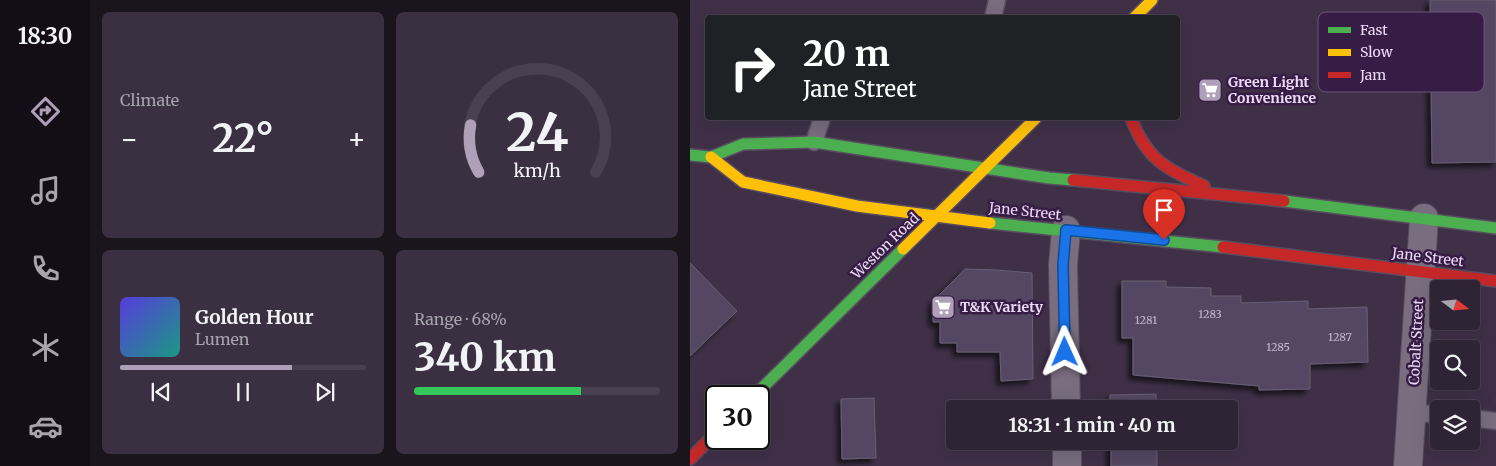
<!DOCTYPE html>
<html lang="en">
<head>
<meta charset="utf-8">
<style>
	:root { --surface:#2f2435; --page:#3b3041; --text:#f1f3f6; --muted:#a7a4ad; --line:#4a4150; --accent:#af9fb8 }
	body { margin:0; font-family:Merriweather,serif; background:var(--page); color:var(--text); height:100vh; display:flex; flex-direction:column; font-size:19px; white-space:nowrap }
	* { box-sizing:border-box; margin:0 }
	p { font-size:16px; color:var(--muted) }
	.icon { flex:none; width:28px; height:28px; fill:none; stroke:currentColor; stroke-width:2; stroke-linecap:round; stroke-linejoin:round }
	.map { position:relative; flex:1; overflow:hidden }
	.sheet { display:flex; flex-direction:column; gap:12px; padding:12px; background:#1a141d; width:600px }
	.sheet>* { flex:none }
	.guide { position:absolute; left:15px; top:15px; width:475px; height:105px; border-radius:5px; box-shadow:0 5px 20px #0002,0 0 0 1px var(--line); background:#202124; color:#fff; overflow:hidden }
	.needle { width:32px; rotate:106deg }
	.fabs { position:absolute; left:740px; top:280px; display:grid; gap:10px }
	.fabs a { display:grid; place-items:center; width:50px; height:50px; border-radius:5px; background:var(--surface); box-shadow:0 5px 20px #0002,0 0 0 1px var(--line); font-size:25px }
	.speed { position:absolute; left:15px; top:385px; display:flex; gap:10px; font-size:25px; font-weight:700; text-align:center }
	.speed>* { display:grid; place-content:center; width:65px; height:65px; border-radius:50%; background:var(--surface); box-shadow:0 5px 20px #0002,0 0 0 1px var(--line); line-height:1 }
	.speed .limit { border:2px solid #111; border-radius:8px; background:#fff; color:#111 }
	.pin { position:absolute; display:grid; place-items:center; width:42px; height:42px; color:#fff; margin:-51px -21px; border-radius:50% 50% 50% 0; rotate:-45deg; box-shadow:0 0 5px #0007 }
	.pin .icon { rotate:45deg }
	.me { position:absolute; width:55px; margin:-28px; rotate:359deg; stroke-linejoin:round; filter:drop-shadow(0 0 4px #0008) }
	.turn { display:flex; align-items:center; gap:18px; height:105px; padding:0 15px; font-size:22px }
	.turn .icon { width:65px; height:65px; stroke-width:2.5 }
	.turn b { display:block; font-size:35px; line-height:42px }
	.big { font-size:38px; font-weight:700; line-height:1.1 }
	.sheet .card { flex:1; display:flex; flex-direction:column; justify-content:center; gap:8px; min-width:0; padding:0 18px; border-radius:8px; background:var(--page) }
	.sheet .dial { align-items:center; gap:0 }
	.dial svg { height:130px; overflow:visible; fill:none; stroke:var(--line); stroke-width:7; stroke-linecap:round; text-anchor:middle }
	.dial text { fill:var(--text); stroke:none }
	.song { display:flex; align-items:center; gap:15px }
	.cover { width:60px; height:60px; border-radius:8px; background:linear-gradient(135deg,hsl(250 70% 55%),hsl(170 70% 35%)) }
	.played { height:5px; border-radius:2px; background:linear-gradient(90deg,var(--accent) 70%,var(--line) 70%) }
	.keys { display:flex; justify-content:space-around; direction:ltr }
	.heat { display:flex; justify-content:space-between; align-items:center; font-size:28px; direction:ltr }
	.charge { height:8px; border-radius:4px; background:linear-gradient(90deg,#34c759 68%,var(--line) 0) }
	.sheet .tiles { flex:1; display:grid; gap:12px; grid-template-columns:repeat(2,1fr) }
	.trip { position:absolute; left:256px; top:400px; width:292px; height:50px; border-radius:5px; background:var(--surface); box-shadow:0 5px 20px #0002,0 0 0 1px var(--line); font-weight:700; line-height:50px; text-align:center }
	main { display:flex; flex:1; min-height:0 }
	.tab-bar { display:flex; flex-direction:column; width:90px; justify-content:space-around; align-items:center; background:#130e15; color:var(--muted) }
	.tab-bar .icon { width:35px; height:35px }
	.tab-bar .on { color:var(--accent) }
	.tab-bar b { font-size:22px; color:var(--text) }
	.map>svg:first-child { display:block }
	.building { fill:#544763; stroke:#696074; filter:url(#shadow) }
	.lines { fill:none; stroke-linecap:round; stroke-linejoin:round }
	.lane-casing { stroke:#594c60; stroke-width:19 }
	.street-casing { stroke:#594c60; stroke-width:30 }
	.fast-casing { stroke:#594c60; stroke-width:14 }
	.slow-casing { stroke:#594c60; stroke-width:14 }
	.jam-casing { stroke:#594c60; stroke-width:14 }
	.lane { stroke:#796d7f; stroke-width:16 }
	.street { stroke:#796d7f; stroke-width:28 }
	.fast { stroke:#4caf50; stroke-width:11 }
	.slow { stroke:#ffc107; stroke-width:11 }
	.jam { stroke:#c62828; stroke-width:11 }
	.route-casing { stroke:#114b97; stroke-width:12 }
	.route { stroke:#1a73e8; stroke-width:9 }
	.labels { text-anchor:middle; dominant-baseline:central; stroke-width:5; stroke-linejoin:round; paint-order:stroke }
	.number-label { font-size:11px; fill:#c5b6d0 }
	.poi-label { font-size:14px; font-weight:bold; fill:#ebdbf5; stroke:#371c45; text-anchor:start }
	.street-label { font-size:14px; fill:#ebdbf5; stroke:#371c45 }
	.key { fill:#371c45; stroke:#6d557a; stroke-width:1 }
	.key-label { font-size:14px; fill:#ebdbf5 }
</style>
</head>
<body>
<main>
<nav class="tab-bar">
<b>18:30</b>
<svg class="icon on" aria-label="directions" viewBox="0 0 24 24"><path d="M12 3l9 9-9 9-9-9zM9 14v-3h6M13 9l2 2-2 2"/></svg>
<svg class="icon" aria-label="music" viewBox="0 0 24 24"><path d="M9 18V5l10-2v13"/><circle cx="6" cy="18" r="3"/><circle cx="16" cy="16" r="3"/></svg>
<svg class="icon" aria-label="phone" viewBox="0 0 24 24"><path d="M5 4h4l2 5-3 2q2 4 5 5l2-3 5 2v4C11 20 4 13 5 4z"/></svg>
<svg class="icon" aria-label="climate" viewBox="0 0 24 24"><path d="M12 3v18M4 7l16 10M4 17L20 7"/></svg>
<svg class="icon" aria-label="car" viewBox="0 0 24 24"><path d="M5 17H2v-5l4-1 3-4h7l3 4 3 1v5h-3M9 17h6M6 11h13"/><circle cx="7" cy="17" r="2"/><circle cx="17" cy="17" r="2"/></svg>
</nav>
<section class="sheet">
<div class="tiles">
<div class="card"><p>Climate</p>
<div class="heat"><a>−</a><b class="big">22°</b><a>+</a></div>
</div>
<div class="card dial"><svg viewBox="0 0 100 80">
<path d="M14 69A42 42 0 1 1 86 69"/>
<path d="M14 69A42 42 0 0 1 9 40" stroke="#af9fb8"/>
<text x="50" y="56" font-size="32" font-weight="700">24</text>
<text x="50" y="72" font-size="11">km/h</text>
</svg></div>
<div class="card">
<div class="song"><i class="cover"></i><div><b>Golden Hour</b><p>Lumen</p></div></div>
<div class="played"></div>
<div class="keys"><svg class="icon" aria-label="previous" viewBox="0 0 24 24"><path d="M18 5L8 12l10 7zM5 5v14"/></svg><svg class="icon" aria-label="pause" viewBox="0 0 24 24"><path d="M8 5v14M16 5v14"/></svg><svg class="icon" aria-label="next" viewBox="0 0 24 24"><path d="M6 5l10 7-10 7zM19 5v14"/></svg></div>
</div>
<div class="card"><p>Range · 68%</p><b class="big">340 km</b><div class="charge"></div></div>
</div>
</section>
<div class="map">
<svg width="806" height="466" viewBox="0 0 806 466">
	<defs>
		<filter id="shadow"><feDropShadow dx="-4.5" dy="4.5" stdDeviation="2.5" flood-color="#0009"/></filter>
	</defs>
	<rect width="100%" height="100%" fill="#3f3047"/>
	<!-- building -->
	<path class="building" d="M740 0H806V162L742 163Z
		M0 263 47 311 0 356Z
		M275 269 306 270 342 273 343 379 311 381 310 352H267V343H250V322H243V301Z
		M432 281H476V287L521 288V296H551V303L618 301V309L677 307 678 362 620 364V389L569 390V386L443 375V338H432Z
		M466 394V409H420V395Z
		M184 398 186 458 152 459 151 399Z
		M421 441H467V466H421Z"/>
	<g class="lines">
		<!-- lane casing -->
		<g class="lane-casing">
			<path id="lane" d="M303 18 307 0
				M124 142 132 118
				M722 412 749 415
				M781 418 806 421"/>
		</g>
		<!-- street casing -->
		<g class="street-casing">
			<path id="street" d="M376 230 373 265 376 409
				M377 441V466
				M718 466 734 218"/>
		</g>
		<!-- fast casing -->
		<g class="fast-casing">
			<path id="fast" d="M0 155 21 157 53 144 124 142 359 178 383 180
				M594 201 806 228
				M300 223 533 247
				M64 396 213 249"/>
		</g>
		<!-- slow casing -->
		<g class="slow-casing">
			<path id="slow" d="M444 18 462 0
				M21 157 53 182 167 206 300 223
				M213 249 346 118"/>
		</g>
		<!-- jam casing -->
		<g class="jam-casing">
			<path id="jam" d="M441 118C457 160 475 168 514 186
				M383 180 594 201
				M533 247 806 281
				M0 459 26 433"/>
		</g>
		<!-- lane -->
		<use href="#lane" class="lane"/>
		<!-- street -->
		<use href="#street" class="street"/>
		<!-- fast -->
		<use href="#fast" class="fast"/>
		<!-- slow -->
		<use href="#slow" class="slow"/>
		<!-- jam -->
		<use href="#jam" class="jam"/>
	</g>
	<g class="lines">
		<!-- route casing -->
		<g class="route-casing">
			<path id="route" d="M375 352 373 265 376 230 474 240"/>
		</g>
		<!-- route -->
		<use href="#route" class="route"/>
	</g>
	<!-- icons -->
	<defs>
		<g id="supermarket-square" transform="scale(1.25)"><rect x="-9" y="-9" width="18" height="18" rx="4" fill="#af9fb8" stroke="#371c45"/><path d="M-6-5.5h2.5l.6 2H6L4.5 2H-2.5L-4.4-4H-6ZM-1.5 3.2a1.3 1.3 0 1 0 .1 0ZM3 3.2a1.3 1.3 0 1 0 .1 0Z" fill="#fff"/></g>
	</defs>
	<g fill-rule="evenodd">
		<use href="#supermarket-square" x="520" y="90"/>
		<use href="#supermarket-square" x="253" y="307"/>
	</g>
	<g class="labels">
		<!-- number labels -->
		<g class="number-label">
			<text x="520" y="314">1283</text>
			<text x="456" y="320">1281</text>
			<text x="650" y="337">1287</text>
			<text x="588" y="347">1285</text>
		</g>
		<!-- poi labels -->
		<g class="poi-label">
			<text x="538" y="82">Green Light<tspan x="538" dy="16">Convenience</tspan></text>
			<text x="270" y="307">T&amp;K Variety</text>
		</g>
		<!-- street labels -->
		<g class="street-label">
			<text transform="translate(335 211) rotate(6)">Jane Street</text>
			<text transform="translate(195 246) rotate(-44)">Weston Road</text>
			<text transform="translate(738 257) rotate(7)">Jane Street</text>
			<text transform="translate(726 342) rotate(-87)">Cobalt Street</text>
		</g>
	</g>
	<!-- legend -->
	<rect x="628" y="12" width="166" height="80" rx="8" class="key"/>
	<rect x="638" y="27" width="23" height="6" fill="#4caf50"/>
	<rect x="638" y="49" width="23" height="7" fill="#ffc107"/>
	<rect x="638" y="72" width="23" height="6" fill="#c62828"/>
	<g class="key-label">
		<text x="670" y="35">Fast</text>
		<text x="670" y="57">Slow</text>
		<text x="670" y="80">Jam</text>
	</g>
</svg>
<div class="fabs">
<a><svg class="needle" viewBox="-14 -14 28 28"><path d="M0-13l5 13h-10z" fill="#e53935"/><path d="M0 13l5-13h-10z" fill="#a7a4ad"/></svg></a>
<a><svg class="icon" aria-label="search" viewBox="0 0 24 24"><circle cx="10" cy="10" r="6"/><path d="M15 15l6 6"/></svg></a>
<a><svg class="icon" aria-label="layers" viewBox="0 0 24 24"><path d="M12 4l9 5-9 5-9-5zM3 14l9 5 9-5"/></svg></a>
</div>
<div class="speed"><div class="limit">30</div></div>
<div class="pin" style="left:474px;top:240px;background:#d93025"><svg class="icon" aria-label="arrive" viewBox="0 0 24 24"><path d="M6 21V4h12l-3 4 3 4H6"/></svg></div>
<svg class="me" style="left:375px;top:352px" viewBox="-20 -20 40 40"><path d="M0-17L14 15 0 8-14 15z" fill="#1a73e8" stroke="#fff" stroke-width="4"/></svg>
<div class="trip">18:31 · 1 min · 40 m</div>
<div class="guide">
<div class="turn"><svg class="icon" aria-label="right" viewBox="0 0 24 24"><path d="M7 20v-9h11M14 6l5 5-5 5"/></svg><div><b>20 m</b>Jane Street</div></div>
</div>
</div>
</main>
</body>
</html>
